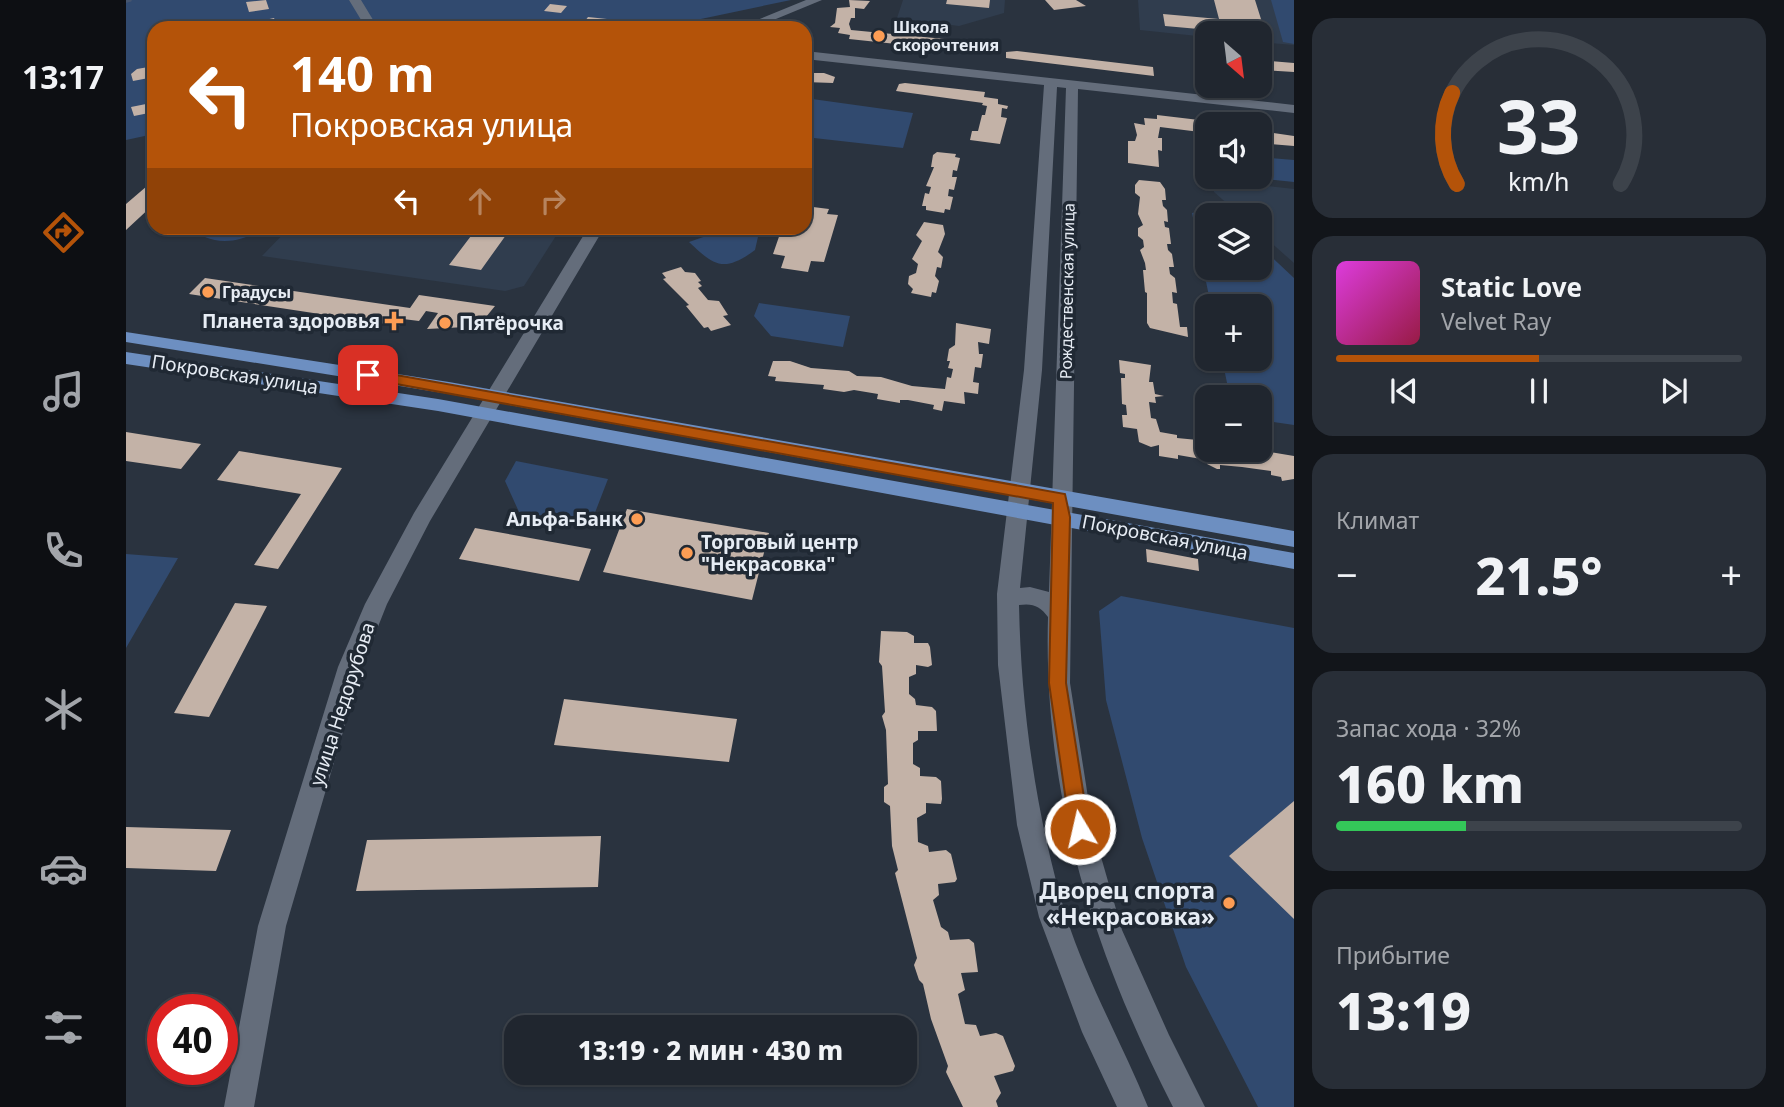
<!DOCTYPE html>
<html lang="ru">
<head>
<meta charset="utf-8">
<style>
	:root { --surface:#20262f; --page:#282e37; --text:#f1f3f6; --muted:#a2a5aa; --line:#3d434b; --accent:#b45309 }
	body { margin:0; font-family:"Noto Sans",sans-serif; background:var(--page); color:var(--text); height:100vh; display:flex; flex-direction:column; font-size:26px; white-space:nowrap }
	* { box-sizing:border-box; margin:0 }
	p { font-size:23px; color:var(--muted) }
	.icon { flex:none; width:38px; height:38px; fill:none; stroke:currentColor; stroke-width:2; stroke-linecap:round; stroke-linejoin:round }
	.map { position:relative; flex:1; overflow:hidden }
	.drawer { display:flex; flex-direction:column; gap:18px; padding:18px; background:#12151a; width:490px }
	.drawer>* { flex:none }
	.guide { position:absolute; left:21px; top:21px; width:665px; height:214px; border-radius:21px; box-shadow:0 2px 5px #0004,0 0 0 2px var(--line); background:#b45309; color:#fff; overflow:hidden }
	.needle { width:46px; rotate:152deg }
	.buttons { position:absolute; left:1069px; top:21px; display:grid; gap:14px }
	.buttons a { display:grid; place-items:center; width:77px; height:77px; border-radius:14px; background:var(--surface); box-shadow:0 2px 5px #0004,0 0 0 2px var(--line); font-size:35px }
	.speed { position:absolute; left:21px; top:994px; display:flex; gap:14px; font-size:35px; font-weight:700; text-align:center }
	.speed>* { display:grid; place-content:center; width:91px; height:91px; border-radius:50%; background:var(--surface); box-shadow:0 2px 5px #0004,0 0 0 2px var(--line); line-height:1 }
	.speed .limit { border:10px solid #d22; background:#fff; color:#111 }
	.pin { position:absolute; display:grid; place-items:center; width:60px; height:60px; color:#fff; margin:-30px; border-radius:14px; box-shadow:0 4px 10px #0006 }
	.me { position:absolute; width:77px; margin:-38px; rotate:351deg; stroke-linejoin:round; filter:drop-shadow(0 0 5px #0008) }
	.turn { display:flex; align-items:center; gap:24px; height:147px; padding:0 28px; font-size:32px }
	.turn .icon { width:91px; height:91px; stroke-width:2.5 }
	.turn b { display:block; font-size:49px; line-height:60px }
	.lanes { display:flex; align-items:center; height:66px; padding:0 28px; background:#0003; justify-content:center; gap:35px; direction:ltr }
	.lanes .off { opacity:.35 }
	.big { font-size:52px; font-weight:800; line-height:1.1 }
	.drawer .tile { flex:1; display:flex; flex-direction:column; justify-content:center; gap:10px; min-width:0; padding:0 24px; border-radius:21px; background:var(--page) }
	.drawer .dial { align-items:center; gap:0 }
	.dial svg { height:182px; overflow:visible; fill:none; stroke:var(--line); stroke-width:7; stroke-linecap:round; text-anchor:middle }
	.dial text { fill:var(--text); stroke:none }
	.song { display:flex; align-items:center; gap:21px }
	.cover { width:84px; height:84px; border-radius:10px; background:linear-gradient(135deg,hsl(300 70% 55%),hsl(340 70% 35%)) }
	.played { height:7px; border-radius:4px; background:linear-gradient(90deg,var(--accent) 50%,var(--line) 50%) }
	.keys { display:flex; justify-content:space-around; direction:ltr }
	.heat { display:flex; justify-content:space-between; align-items:center; font-size:38px; direction:ltr }
	.charge { height:10px; border-radius:5px; background:linear-gradient(90deg,#34c759 32%,var(--line) 0) }
	.trip { position:absolute; left:378px; top:1015px; width:413px; height:70px; border-radius:21px; background:var(--surface); box-shadow:0 2px 5px #0004,0 0 0 2px var(--line); font-weight:800; line-height:70px; text-align:center }
	main { display:flex; flex:1; min-height:0 }
	.dock { display:flex; flex-direction:column; width:126px; justify-content:space-around; align-items:center; background:#0d0f13; color:var(--muted) }
	.dock .icon { width:49px; height:49px }
	.dock .current { color:var(--accent) }
	.dock b { font-size:32px; color:var(--text) }
	.map>svg:first-child { display:block }
	.built { fill:#303d4e }
	.green { fill:#314a6f }
	.lines { fill:none; stroke-linecap:round; stroke-linejoin:round }
	.stream { stroke:#45556f; stroke-width:3.5 }
	.building { fill:#c3b2a7 }
	.minor { fill:#646d7b; fill-rule:evenodd }
	.major { fill:#6d8fc1; fill-rule:evenodd }
	.route { fill:#b45309; stroke:#753606; stroke-width:2 }
	.poi-dot { fill:#fd9d54; stroke:#202934; stroke-width:2.5 }
	.labels { text-anchor:middle; dominant-baseline:central; stroke-width:7; stroke-linejoin:round; paint-order:stroke }
	.far-poi-label { font-size:16px; font-weight:bold; fill:#e6ecf4; stroke:#202934; text-anchor:start }
	.far-street-label { font-size:16px; fill:#e6ecf4; stroke:#202934 }
	.poi-label { font-size:19px; font-weight:bold; fill:#e6ecf4; stroke:#202934; text-anchor:end }
	.street-label { font-size:19px; fill:#e6ecf4; stroke:#202934 }
	.near-poi-label { font-size:23px; font-weight:bold; fill:#e6ecf4; stroke:#202934; text-anchor:end }
</style>
</head>
<body>
<main>
<nav class="dock">
<b>13:17</b>
<svg class="icon current" aria-label="directions" viewBox="0 0 24 24"><path d="M12 3l9 9-9 9-9-9zM9 14v-3h6M13 9l2 2-2 2"/></svg>
<svg class="icon" aria-label="music" viewBox="0 0 24 24"><path d="M9 18V5l10-2v13"/><circle cx="6" cy="18" r="3"/><circle cx="16" cy="16" r="3"/></svg>
<svg class="icon" aria-label="phone" viewBox="0 0 24 24"><path d="M5 4h4l2 5-3 2q2 4 5 5l2-3 5 2v4C11 20 4 13 5 4z"/></svg>
<svg class="icon" aria-label="climate" viewBox="0 0 24 24"><path d="M12 3v18M4 7l16 10M4 17L20 7"/></svg>
<svg class="icon" aria-label="car" viewBox="0 0 24 24"><path d="M5 17H2v-5l4-1 3-4h7l3 4 3 1v5h-3M9 17h6M6 11h13"/><circle cx="7" cy="17" r="2"/><circle cx="17" cy="17" r="2"/></svg>
<svg class="icon" aria-label="filters" viewBox="0 0 24 24"><path d="M4 7h16M4 17h16"/><circle cx="9" cy="7" r="2"/><circle cx="15" cy="17" r="2"/></svg>
</nav>
<div class="map">
<svg width="1168" height="1107" viewBox="0 0 1168 1107">
	<rect width="100%" height="100%" fill="#2a333f"/>
	<!-- built -->
	<path class="built" d="M777 0H879L878 13 833 26 771 18Z
		M1012 0H1168V45L1134 42V33H1082L1081 37 1014 30Z
		M1086 180 1168 189V263L1134 233V215H1114L1088 192Z
		M163 228H435L398 286 379 291 136 256Z"/>
	<!-- green -->
	<path class="green" d="M0 0H665L532 28H28V134L0 140Z
		M1145 0H1168V44L1157 42Z
		M679 98 787 113 777 148 679 137Z
		M1134 157 1168 160V182L1120 177H1134Z
		M1092 208 1100 215H1082V268H1134V246L1168 278V425L1134 420V397H1104L1096 359H1134V306H1085L1066 213Z
		M73 228H137C120 240 98 245 79 237Z
		M603 228H634L629 250C598 273 588 266 563 242Z
		M633 303 724 316 717 347 645 336 628 316Z
		M390 461 482 479 465 523 393 512 379 481Z
		M0 554 52 558 0 648Z
		M995 596 1168 628V1107H1132L1060 967 1016 838 980 700 973 611Z"/>
	<g class="lines">
		<!-- stream -->
		<path class="stream" d="M0 1 4 0"/>
	</g>
	<!-- building -->
	<path class="building" d="M140 0 143 9 123 12 120 2Z
		M723 0 744 1 738 9 729 8V18H725L723 24 725 30 829 40 827 50 723 39 724 35 712 33 714 28 704 27 709 23 711 8 724 7Z
		M821 0H864L863 8 820 4Z
		M919 0H950L960 6 928 10Z
		M1088 0H1129L1140 35 1039 26 1037 14 1093 19Z
		M424 4 441 6 435 13 418 11Z
		M462 17 481 19 475 27 456 25Z
		M148 18 152 27 133 28 130 22Z
		M891 51 1027 67 1028 76 880 58V52Z
		M1134 60 1168 63V72L1135 70Z
		M28 66V77L7 81 5 74 11 69Z
		M679 73H698L709 77 707 83 679 82Z
		M779 83 859 92 858 97 872 99V104L882 106 881 109 876 108 875 117 881 118 874 144 844 140 846 131H852L856 115H859L861 106 856 105 857 103 770 91 773 84Z
		M20 104 23 113 8 116 5 107Z
		M1031 115 1090 122V124H1082V133L1034 127 1032 138H1036V151L1032 150 1033 167 1002 163V141H1009L1011 135 1008 123 1019 125 1018 118 1031 119Z
		M1134 131 1168 136V146L1134 143Z
		M811 152 830 154 829 157 834 158 831 171 827 170 826 177H831L828 190 823 189 822 196 827 197 824 210 819 209 818 213 800 210V206H796L799 193 803 194 805 187 800 186 808 167H805L807 155Z
		M28 180V204L0 230V204Z
		M1013 180 1034 182 1039 189 1040 200H1036L1037 206 1041 210 1042 222 1038 221 1039 227 1043 228 1045 244H1041L1042 250 1046 254 1048 267H1043L1044 274 1049 278 1051 293 1046 292 1047 303 1051 304 1054 327H1061L1062 337 1024 328 1021 323V293L1019 292 1017 270H1020L1019 263 1014 250 1018 247 1017 240 1012 236V228L1017 225 1012 214 1014 197 1009 193V185Z
		M679 206 703 209 701 214 712 215 698 262 685 261 682 272 655 268 659 256 647 254 656 228H679Z
		M798 222 817 225 819 234 812 252 817 257 815 268 811 267 809 276 813 281 810 293 806 292 805 297 785 293 787 289 782 284 783 276 790 273 792 264 786 259 796 241 790 235Z
		M351 228H385L355 270 323 265Z
		M555 267 559 272 569 273 575 281 572 282 576 286 572 288 582 300 593 301 602 315 597 316 605 325 585 331 582 327 578 328 560 306 563 305 537 279 540 278 536 273Z
		M79 278 284 308 293 295 369 306 360 317 340 327 301 329 312 313 300 311 293 321 277 319 273 326 63 294Z
		M830 323 865 329 863 344 852 342 853 354H857L855 368 849 367 847 382 853 383 852 394 838 392 839 404 818 401 816 411 807 409 808 405 782 400H774V403L751 399 752 394 728 390 718 392 697 389 698 385 649 381 650 377 642 376 647 361H664L685 368 723 371 731 376 755 377 786 386 819 389 821 377 825 378 827 369 822 368 824 361H821L823 349 829 345Z
		M993 360 1025 365 1023 382H1027L1029 394 1038 396 1029 397 1030 403 1023 402 1025 418 1030 419 1034 432 1051 435V438L1082 441V450L1132 453V450L1168 456V479L1156 481 1155 477 1145 475V471L1116 467 1094 465V469H1091L1081 464V460L1052 455V459L1033 456V445L1025 447 1013 442 1011 429 997 427 996 415H1001L1000 405 996 404 995 378H999V374L994 373Z
		M0 432 75 444 55 469 0 461Z
		M113 451 216 468 152 569 128 565 175 494 91 480Z
		M501 509 643 533 626 600 477 572Z
		M349 528 465 549 453 581 333 559Z
		M1020 549 1072 559 1073 571 1021 562Z
		M109 603 141 606 83 717 48 713Z
		M755 631 781 632 788 636V643H802L804 647 806 665 802 667 790 665V674L783 677V694L789 699 790 705 806 707 810 711 811 731H792V740L787 743V764L794 768V776L810 777 815 781 816 799 815 804 800 803V813L791 818 792 842 802 846 803 852 820 850 825 854 831 879 829 882 812 884 813 895 807 900 815 927 822 932 824 940 843 939 848 943 852 972 835 973 839 990 832 994 839 1024 850 1025 854 1036 870 1033 877 1036 889 1066 887 1071 868 1076 875 1093 870 1101 872 1107H837L820 1072 822 1066 805 1019 797 984 793 980 788 965 791 958 769 873 772 870 766 846 764 806 758 802V787L762 784 760 730 756 716 759 712 756 666 753 662Z
		M438 699 611 719 603 762 428 745Z
		M1168 801V919L1103 856Z
		M0 827 105 830 90 871 0 868Z
		M475 836 472 887 230 891 241 840Z"/>
	<g class="lines">
		<!-- minor -->
		<path class="minor" d="M223 0H235L252 28H240Z
			M680 0H696L628 28H612Z
			M679 51 1168 105V113L952 89 944 683 967 829 996 930 1043 1035 1079 1107H1047C967 951 917 794 922 617 914 606 907 603 893 605 895 709 910 816 940 916 961 982 996 1043 1022 1107H991L956 1032 913 917 891 825 872 665 871 594 898 370 918 85 679 59ZM931 87 940 88 923 592 904 587 894 588 916 370Z
			M462 228H478L304 521 261 604 236 667 160 926 128 1107H98L132 926 212 667 239 604 288 513Z"/>
		<!-- major -->
		<path class="major" d="M0 332 323 382 1168 531V547L323 394 0 342Z
			M0 352 312 399 1168 553V569L312 411 0 364Z"/>
	</g>
	<!-- route -->
	<path class="route" d="M242 370 939 494 944 517 940 683 963 829 961 835 954 838 947 835 944 829 923 683 927 503 237 378 235 375Z"/>
	<!-- markers -->
	<g class="poi-dot">
		<circle cx="753" cy="36" r="7"/>
		<circle cx="82" cy="292" r="7"/>
		<path d="M264.5 310.5h7v7h7v7h-7v7h-7v-7h-7v-7h7z"/>
		<circle cx="319" cy="323" r="7"/>
		<circle cx="511" cy="519" r="7"/>
		<circle cx="561" cy="553" r="7"/>
		<circle cx="1103" cy="903" r="7"/>
	</g>
	<g class="labels">
		<!-- far-poi labels -->
		<g class="far-poi-label">
			<text x="767" y="27">Школа<tspan x="767" dy="18">скорочтения</tspan></text>
			<text x="96" y="292">Градусы</text>
		</g>
		<!-- far-street labels -->
		<g class="far-street-label">
			<text transform="translate(941 291) rotate(-89)">Рождественская улица</text>
		</g>
		<!-- poi labels -->
		<g class="poi-label">
			<text x="254" y="321">Планета здоровья</text>
			<text x="333" y="323" text-anchor="start">Пятёрочка</text>
			<text x="497" y="519">Альфа-Банк</text>
			<text x="575" y="542" text-anchor="start">Торговый центр<tspan x="575" dy="22">"Некрасовка"</tspan></text>
		</g>
		<!-- street labels -->
		<g class="street-label">
			<text transform="translate(109 374) rotate(9)">Покровская улица</text>
			<text transform="translate(1039 537) rotate(11)">Покровская улица</text>
			<text transform="translate(216 704) rotate(-72)">улица Недорубова</text>
		</g>
		<!-- near-poi labels -->
		<g class="near-poi-label">
			<text x="1089" y="890">Дворец спорта<tspan x="1089" dy="26">«Некрасовка»</tspan></text>
		</g>
	</g>
</svg>
<div class="buttons">
<a><svg class="needle" viewBox="-14 -14 28 28"><path d="M0-13l5 13h-10z" fill="#e53935"/><path d="M0 13l5-13h-10z" fill="#a2a5aa"/></svg></a>
<a><svg class="icon" aria-label="sound" viewBox="0 0 24 24"><path d="M4 9h4l5-4v14l-5-4H4zM17 9q2 3 0 6"/></svg></a>
<a><svg class="icon" aria-label="layers" viewBox="0 0 24 24"><path d="M12 4l9 5-9 5-9-5zM3 14l9 5 9-5"/></svg></a>
<a>+</a>
<a>−</a>
</div>
<div class="speed"><div class="limit">40</div></div>
<div class="pin" style="left:242px;top:375px;background:#d93025"><svg class="icon" aria-label="arrive" viewBox="0 0 24 24"><path d="M6 21V4h12l-3 4 3 4H6"/></svg></div>
<svg class="me" style="left:954px;top:829px" viewBox="-20 -20 40 40"><circle r="17" fill="#b45309" stroke="#fff" stroke-width="3"/><path d="M0-11L8 9 0 5-8 9z" fill="#fff"/></svg>
<div class="trip">13:19 · 2 мин · 430 m</div>
<div class="guide">
<div class="turn"><svg class="icon" aria-label="left" viewBox="0 0 24 24"><path d="M17 20v-9H6M10 6l-5 5 5 5"/></svg><div><b>140 m</b>Покровская улица</div></div>
<div class="lanes"><svg class="icon" aria-label="left" viewBox="0 0 24 24"><path d="M17 20v-9H6M10 6l-5 5 5 5"/></svg><svg class="icon off" aria-label="ahead" viewBox="0 0 24 24"><path d="M12 20V5M6 11l6-6 6 6"/></svg><svg class="icon off" aria-label="right" viewBox="0 0 24 24"><path d="M7 20v-9h11M14 6l5 5-5 5"/></svg></div>
</div>
</div>
<section class="drawer">
<div class="tile dial"><svg viewBox="0 0 100 80">
<path d="M14 69A42 42 0 1 1 86 69"/>
<path d="M14 69A42 42 0 0 1 12 29" stroke="#b45309"/>
<text x="50" y="56" font-size="32" font-weight="700">33</text>
<text x="50" y="72" font-size="11">km/h</text>
</svg></div>
<div class="tile">
<div class="song"><i class="cover"></i><div><b>Static Love</b><p>Velvet Ray</p></div></div>
<div class="played"></div>
<div class="keys"><svg class="icon" aria-label="previous" viewBox="0 0 24 24"><path d="M18 5L8 12l10 7zM5 5v14"/></svg><svg class="icon" aria-label="pause" viewBox="0 0 24 24"><path d="M8 5v14M16 5v14"/></svg><svg class="icon" aria-label="next" viewBox="0 0 24 24"><path d="M6 5l10 7-10 7zM19 5v14"/></svg></div>
</div>
<div class="tile"><p>Климат</p>
<div class="heat"><a>−</a><b class="big">21.5°</b><a>+</a></div>
</div>
<div class="tile"><p>Запас хода · 32%</p><b class="big">160 km</b><div class="charge"></div></div>
<div class="tile"><p>Прибытие</p><b class="big">13:19</b></div>
</section>
</main>
</body>
</html>
